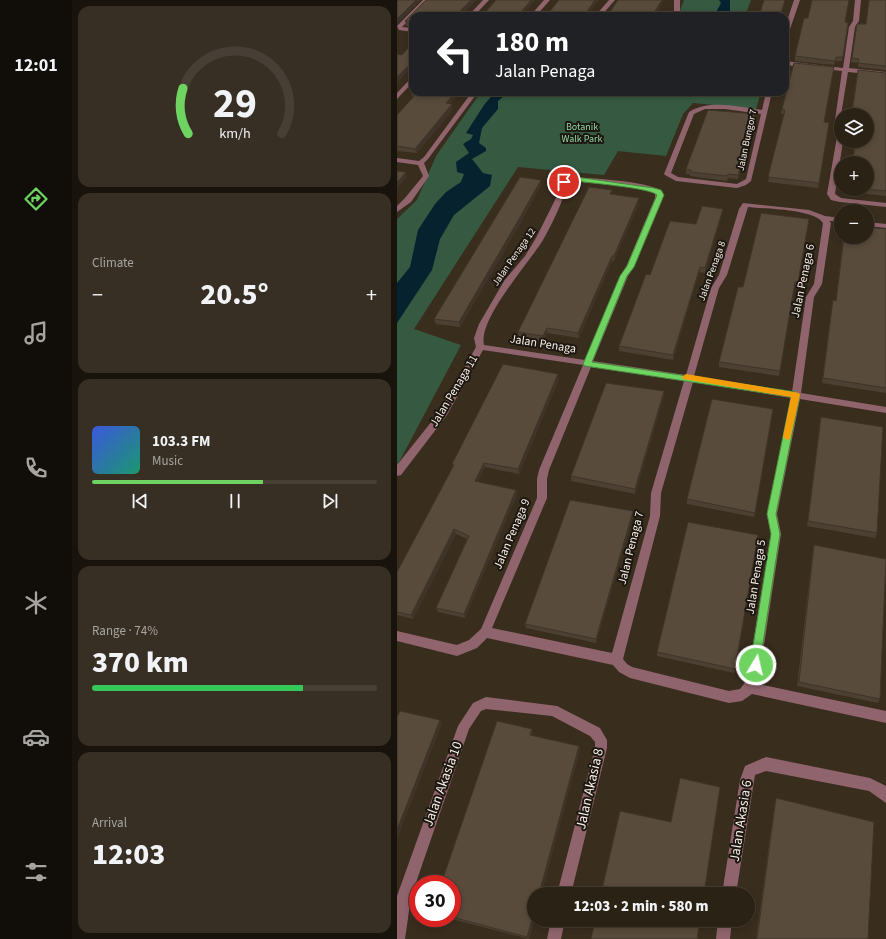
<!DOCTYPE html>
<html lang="en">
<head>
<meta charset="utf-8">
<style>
	:root { --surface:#2b2216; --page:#372f23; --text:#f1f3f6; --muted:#a6a4a1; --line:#473f35; --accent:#6ed360 }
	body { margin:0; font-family:"Source Sans 3",sans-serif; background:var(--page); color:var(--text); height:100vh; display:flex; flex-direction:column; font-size:15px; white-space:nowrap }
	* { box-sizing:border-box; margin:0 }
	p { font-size:13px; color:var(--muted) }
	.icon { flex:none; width:22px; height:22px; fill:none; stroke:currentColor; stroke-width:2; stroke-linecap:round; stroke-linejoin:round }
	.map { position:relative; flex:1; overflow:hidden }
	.side { display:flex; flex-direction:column; gap:6px; padding:6px; background:#18130c; width:325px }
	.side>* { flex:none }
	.hud { position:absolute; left:12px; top:12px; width:380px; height:84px; border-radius:12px; box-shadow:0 2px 6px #0003,0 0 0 1px var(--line); background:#202124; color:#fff; overflow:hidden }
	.controls { position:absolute; left:437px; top:108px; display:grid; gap:8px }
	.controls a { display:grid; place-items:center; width:40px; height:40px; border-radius:50%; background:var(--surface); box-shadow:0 2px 6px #0003,0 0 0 1px var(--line); font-size:20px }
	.speed { position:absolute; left:12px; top:875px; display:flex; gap:8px; font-size:20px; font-weight:700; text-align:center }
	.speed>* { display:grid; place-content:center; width:52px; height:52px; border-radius:50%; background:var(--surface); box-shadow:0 2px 6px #0003,0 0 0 1px var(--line); line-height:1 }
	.speed .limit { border:6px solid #d22; background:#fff; color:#111 }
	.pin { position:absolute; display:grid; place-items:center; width:34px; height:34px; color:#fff; margin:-17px; border:2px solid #fff; border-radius:50%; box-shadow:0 1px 4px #0007 }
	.me { position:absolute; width:44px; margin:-22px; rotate:9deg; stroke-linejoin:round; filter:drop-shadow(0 0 3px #0008) }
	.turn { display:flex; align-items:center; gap:14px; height:84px; padding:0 20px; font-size:18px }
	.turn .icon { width:52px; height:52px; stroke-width:2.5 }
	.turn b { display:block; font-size:28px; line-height:34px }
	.big { font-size:30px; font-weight:800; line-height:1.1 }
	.side .card { flex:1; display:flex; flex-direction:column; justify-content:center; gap:6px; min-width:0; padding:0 14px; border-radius:12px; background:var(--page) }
	.side .dial { align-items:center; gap:0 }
	.dial svg { height:104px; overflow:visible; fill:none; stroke:var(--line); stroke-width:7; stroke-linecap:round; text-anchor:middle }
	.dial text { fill:var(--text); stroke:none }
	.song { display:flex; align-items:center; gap:12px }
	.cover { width:48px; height:48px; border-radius:6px; background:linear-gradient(135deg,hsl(230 70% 55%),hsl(160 70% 35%)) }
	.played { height:4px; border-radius:2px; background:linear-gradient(90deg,var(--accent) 60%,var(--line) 60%) }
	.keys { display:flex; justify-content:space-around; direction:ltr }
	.heat { display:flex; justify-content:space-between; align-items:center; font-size:22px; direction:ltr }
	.charge { height:6px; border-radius:3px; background:linear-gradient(90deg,#34c759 74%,var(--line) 0) }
	.trip { position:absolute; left:130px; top:887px; width:228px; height:40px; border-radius:20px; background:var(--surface); box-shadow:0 2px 6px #0003,0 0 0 1px var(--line); font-weight:800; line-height:40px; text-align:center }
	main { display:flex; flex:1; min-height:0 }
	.tab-bar { display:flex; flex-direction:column; width:72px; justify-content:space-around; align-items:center; background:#110e09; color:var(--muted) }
	.tab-bar .icon { width:28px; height:28px }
	.tab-bar .selected { color:var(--accent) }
	.tab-bar b { font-size:18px; color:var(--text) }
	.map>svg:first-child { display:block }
	.green { fill:#355a41 }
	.water { fill:#07222f }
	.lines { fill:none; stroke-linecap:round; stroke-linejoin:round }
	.street { fill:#90646d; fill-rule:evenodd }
	.wall { fill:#4c4033 }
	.shaded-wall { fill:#3e3429 }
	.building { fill:#584b3b; stroke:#3e3429 }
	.route { fill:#6ed360; stroke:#48893e }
	.slow { fill:#f59e0b }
	.labels { text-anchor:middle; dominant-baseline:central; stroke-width:4; stroke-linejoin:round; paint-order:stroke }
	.far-park-label { font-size:10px; fill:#8fd5a4; stroke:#1c1710 }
	.far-street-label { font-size:10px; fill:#f9f1e8; stroke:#1c1710 }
	.street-label { font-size:12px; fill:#f9f1e8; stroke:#1c1710 }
	.near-street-label { font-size:14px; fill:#f9f1e8; stroke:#1c1710 }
</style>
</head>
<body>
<main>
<nav class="tab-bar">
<b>12:01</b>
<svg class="icon selected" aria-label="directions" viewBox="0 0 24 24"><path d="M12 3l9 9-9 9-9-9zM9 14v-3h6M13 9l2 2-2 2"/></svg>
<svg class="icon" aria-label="music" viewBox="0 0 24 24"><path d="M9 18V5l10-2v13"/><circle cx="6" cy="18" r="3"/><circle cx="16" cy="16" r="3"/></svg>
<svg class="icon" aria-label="phone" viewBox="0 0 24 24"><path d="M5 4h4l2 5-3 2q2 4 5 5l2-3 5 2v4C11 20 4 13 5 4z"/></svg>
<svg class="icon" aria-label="climate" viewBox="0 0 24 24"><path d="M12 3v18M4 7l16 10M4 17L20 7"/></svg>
<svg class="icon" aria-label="car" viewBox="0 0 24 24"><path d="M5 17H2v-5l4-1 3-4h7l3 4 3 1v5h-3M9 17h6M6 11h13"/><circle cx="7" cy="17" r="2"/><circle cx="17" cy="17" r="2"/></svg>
<svg class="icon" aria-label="filters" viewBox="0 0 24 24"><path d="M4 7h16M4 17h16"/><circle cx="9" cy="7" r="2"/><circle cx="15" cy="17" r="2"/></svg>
</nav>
<section class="side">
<div class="card dial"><svg viewBox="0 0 100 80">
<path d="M14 69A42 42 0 1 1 86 69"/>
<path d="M14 69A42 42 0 0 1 10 34" stroke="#6ed360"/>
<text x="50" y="56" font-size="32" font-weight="700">29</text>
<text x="50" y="72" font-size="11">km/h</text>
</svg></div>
<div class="card"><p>Climate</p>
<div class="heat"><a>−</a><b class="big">20.5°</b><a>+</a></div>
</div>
<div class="card">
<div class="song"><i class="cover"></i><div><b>103.3 FM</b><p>Music</p></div></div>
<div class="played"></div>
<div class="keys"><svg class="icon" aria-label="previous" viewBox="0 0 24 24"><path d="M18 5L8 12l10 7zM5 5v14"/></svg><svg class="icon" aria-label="pause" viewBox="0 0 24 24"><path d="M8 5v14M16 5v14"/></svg><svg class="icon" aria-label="next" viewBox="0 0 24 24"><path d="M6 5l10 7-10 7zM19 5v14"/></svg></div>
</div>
<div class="card"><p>Range · 74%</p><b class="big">370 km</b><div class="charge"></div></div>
<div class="card"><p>Arrival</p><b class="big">12:03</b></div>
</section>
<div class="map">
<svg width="489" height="939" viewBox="0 0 489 939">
	<rect width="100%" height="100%" fill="#392d1e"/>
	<!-- green -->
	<path class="green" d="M287 0H354L348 16H281Z
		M84 92H364L359 109 296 103 286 114 269 156 221 151 207 175 121 167 17 329 64 345 0 466V219L20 200 39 156Z"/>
	<!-- water -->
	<path class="water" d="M322 0H333V16H317L324 3Z
		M98 92H112L101 101V109L85 128 82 143 89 148V151L75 159 86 173 95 175 93 186 57 215 43 239 35 270 0 323V283L13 267 21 230 38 204 49 192 64 182 67 174 60 172 59 162 72 153 66 144 74 139 76 135 69 133 87 105Z"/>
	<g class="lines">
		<!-- street -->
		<path class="street" d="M26 0H32L5 27 16 28V32L2 30 0 26Z
			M86 0H92L77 16H71Z
			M147 0H153L139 16H133Z
			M212 0H218L204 16H198Z
			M277 0H283V12L281 16H275L277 12Z
			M397 0H403L391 35 388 37V27Z
			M458 0H464L462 21 458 27 452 68 489 72V76L451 72 444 115V127L442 126 438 120 445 71 388 65V61L446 68 452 27 456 21Z
			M16 76V82L0 99V93Z
			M75 92H81L31 159 27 163 32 176 14 202 0 212V206L8 198 26 176 21 165 0 162V158L22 161 27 157Z
			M369 92H375L354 181 349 185 340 188 279 181 268 175 267 174 292 112C313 99 342 107 365 110ZM308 109H328L364 114 349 179 340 184 281 177 274 173 297 114Z
			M444 129V141H446L438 194 444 198 489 203V207L443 202 434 200 430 194 441 131Z
			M168 177C189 178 251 180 266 192V198L237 267 231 276 196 361 289 375 314 288 322 275 342 209 346 203 412 210 428 216 444 218V222L432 221 434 223 425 284 417 297 404 393 489 407V413L403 399 380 514 384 534 361 684 489 711V723L355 694 345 701 332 703 233 678 222 672 216 665 90 638 80 648 60 656 0 641V631L60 645 72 640 84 629 140 498V479L142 470 186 365 86 350 50 415 4 475 0 476V465L43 411 79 347 77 338 82 324 107 281 128 256 139 238 160 196 165 179ZM171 181 229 186 258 193V198L229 267 223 276 188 360 87 345C81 319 132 263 146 240 156 222 166 202 171 181ZM351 207C368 209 417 209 426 223L417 284 409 297 395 392 297 376 322 288 330 275ZM194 367 287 381 254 493 253 516 215 653 95 628 150 498V479L152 470ZM296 382 394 398 370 514 374 534 350 680 343 689 332 691 235 667 230 664 226 659 263 516 264 493Z
			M470 222 489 224V228L470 226Z
			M89 697 160 706 203 728 210 740V748L174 894H160L198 748V742L193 736 155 716 89 709 84 711 72 729 14 897 8 939H0V896L61 726 76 703Z
			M369 757 473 778 489 786V803L472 791 369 771 358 775 339 894H325L343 780 348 766Z
			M154 920H168L164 939H150Z
			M321 920H335L333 939H319Z"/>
	</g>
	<!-- wall -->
	<path class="wall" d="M29 0H79L63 16H16V26H9L8 21Z
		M472 0H489V70L461 67V63L454 62 460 24H469Z
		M448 22 451 23 445 61H438L437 65 398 61V56Z
		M397 63 427 122 432 123 421 188 371 182 387 114H384L385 109Z
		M461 70 489 73V196L452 192V189H470V163H455L458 141H470V115H454Z
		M16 91 53 104 56 109 20 153 0 151V115L16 97H15L14 93Z
		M358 119 341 179 331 178 330 181 293 176V174H289V169Z
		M144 185 123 224 63 327 39 324 37 319Z
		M215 194 242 198V203L217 261H215L182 338 150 333 147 341 122 337 121 332Z
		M325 213 308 273 302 272 276 360 222 351V346L299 224Z
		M412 219 400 287H397L382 376 322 367V362L346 287Z
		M489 229V393L425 383 435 305 436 300 439 301 446 237H470Z
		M162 379 122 474 88 467 81 482 119 490 120 494 68 618 41 612 39 608 70 539 59 534 16 619 0 615V572L56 466 55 464Z
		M267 391V396L238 494 174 481V476Z
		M376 409 357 517 290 504V499Z
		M424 417 480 533 478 538 410 526 423 422Z
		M236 511V516L199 643 129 628 128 624Z
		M361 535 337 673 260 656V652Z
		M417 545 483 699 481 703 400 686 416 549Z
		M135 729 136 732 135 736 182 746 183 750 132 939 51 918H55V884Z
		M379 798 471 939H359L378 801Z"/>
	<!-- shaded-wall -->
	<path class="shaded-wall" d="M19 0H24L0 24V19Z
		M74 0H79L63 16H58Z
		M134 0H138L125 16H121Z
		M198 0H202L190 16H187Z
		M265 0H267L260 14 258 16H255Z
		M388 0 384 14 383 16H382Z
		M16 61V66L0 83V77Z
		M59 92H63L50 108 49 103Z
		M55 104 56 109 20 153 18 149Z
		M359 114 358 119 341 179V175Z
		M9 172 10 177 0 189V183Z
		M144 180V185L123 224 63 327 62 322Z
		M242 198V203L217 261V256Z
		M326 209 325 213 308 273V268Z
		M215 256V261L182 338 181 333Z
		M303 267 302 272 276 360V355Z
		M150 328V333L147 341 146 336Z
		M161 374 162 379 122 474 121 469Z
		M267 391V396L238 494V489Z
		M87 463 88 467 79 486 78 481Z
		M119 490 120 494 68 618 67 614Z
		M236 511V516L199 643V639Z
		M57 529 59 534 16 619 14 615Z
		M43 720 45 724 0 839V830Z
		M135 729 136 732 134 739 133 735Z
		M182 746 183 750 144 894H142Z
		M137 913V919L132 939 130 937Z"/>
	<!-- building -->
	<path class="building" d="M0 0H19L0 19Z
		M29 0H74L58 16H16V22L8 21Z
		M99 0H134L121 16H85Z
		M162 0H198L187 16H149Z
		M221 0H265L255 16H210Z
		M367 0H388L385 10 382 16H362Z
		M415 0H452L448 22 451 23 446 57H439L438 61 398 56 407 18H411Z
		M472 0H489V66L461 63 462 59 455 58 460 24H469Z
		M13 46 16 47V61L0 77V54L5 55Z
		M397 63 437 67 427 122 432 123 422 183 371 177 388 110 385 109Z
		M461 70 489 73V191L470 189V163H456L458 141H470V115H455Z
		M16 91V92H59L49 103 55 104 18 149 0 146V115L20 93H14Z
		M311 110 359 114 341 175 331 174 330 176 294 172V170L289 169Z
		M0 171 9 172 0 183Z
		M123 177 144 180 122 219 62 322 37 319Z
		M192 187 215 190 213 194 242 198 217 256H215L181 333 150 328 146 336 121 332Z
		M305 206 326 209 308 268 303 267 276 355 222 346 249 274 253 275 273 221 299 224Z
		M364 213 412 219 401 282H398L383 371 322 362 341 287H346Z
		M470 227 489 229V388L426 378 436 300 439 301 447 237H470Z
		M106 364 161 374 121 469 87 463 78 481 119 490 67 614 39 608 72 536 57 529 14 615 0 612V572L57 465 55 464Z
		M209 383 267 391 238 489 174 476Z
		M315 399 376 409 358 513 290 499Z
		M424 417 486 427 480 533 411 521Z
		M173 500 236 511 199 639 128 624Z
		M291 522 361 535 338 669 260 652Z
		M417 545 489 559 483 699 402 682Z
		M3 711 43 720 0 830V717Z
		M100 721 135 729 133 735 182 746 142 894H137V913L130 937 55 917V884H44Z
		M283 778 323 787 307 894H204L223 811 274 822Z
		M379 798 477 822 471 939H360Z
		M198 920H303L300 939H194Z"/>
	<!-- route -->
	<path class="route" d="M166 177H179L257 188 264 190 267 195 237 267 230 276 195 362 399 392 403 395 379 514 383 534 362 669 359 670 355 669 353 665 374 534 370 514 394 397 188 366 186 364 223 276 230 266 260 195C254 188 192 183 179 181H171L167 184 164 182Z"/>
	<!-- slow -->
	<path class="slow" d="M289 374 402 393 403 395 393 439 390 440 386 437 394 397 286 379 285 377Z"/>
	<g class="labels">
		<!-- far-park labels -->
		<g class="far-park-label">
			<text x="185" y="127">Botanik<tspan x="185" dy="12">Walk Park</tspan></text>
		</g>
		<!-- far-street labels -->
		<g class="far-street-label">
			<text transform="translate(350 140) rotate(-78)">Jalan Bungor 7</text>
			<text transform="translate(117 257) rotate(-55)">Jalan Penaga 12</text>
			<text transform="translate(315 271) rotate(-70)">Jalan Penaga 8</text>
		</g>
		<!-- street labels -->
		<g class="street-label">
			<text transform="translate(406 281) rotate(-78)">Jalan Penaga 6</text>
			<text transform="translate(146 344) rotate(9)">Jalan Penaga</text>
			<text transform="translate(57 391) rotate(-59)">Jalan Penaga 11</text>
			<text transform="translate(115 534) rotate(-67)">Jalan Penaga 9</text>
			<text transform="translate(234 548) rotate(-76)">Jalan Penaga 7</text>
			<text transform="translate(359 577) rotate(-81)">Jalan Penaga 5</text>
		</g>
		<!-- near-street labels -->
		<g class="near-street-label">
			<text transform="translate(46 784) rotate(-70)">Jalan Akasia 10</text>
			<text transform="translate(193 789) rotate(-77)">Jalan Akasia 8</text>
			<text transform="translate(344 821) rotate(-81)">Jalan Akasia 6</text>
		</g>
	</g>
</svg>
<div class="controls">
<a><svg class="icon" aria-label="layers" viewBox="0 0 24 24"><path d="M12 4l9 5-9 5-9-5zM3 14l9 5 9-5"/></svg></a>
<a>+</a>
<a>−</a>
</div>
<div class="speed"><div class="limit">30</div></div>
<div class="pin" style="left:167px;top:182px;background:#d93025"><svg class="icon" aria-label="arrive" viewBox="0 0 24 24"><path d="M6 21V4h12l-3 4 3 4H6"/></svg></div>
<svg class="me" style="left:359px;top:665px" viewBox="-20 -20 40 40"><circle r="17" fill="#6ed360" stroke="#fff" stroke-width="3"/><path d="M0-11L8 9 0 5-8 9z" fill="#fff"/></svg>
<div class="trip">12:03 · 2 min · 580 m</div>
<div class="hud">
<div class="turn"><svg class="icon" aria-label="left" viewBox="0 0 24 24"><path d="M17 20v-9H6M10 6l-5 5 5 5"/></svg><div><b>180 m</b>Jalan Penaga</div></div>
</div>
</div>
</main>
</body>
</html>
